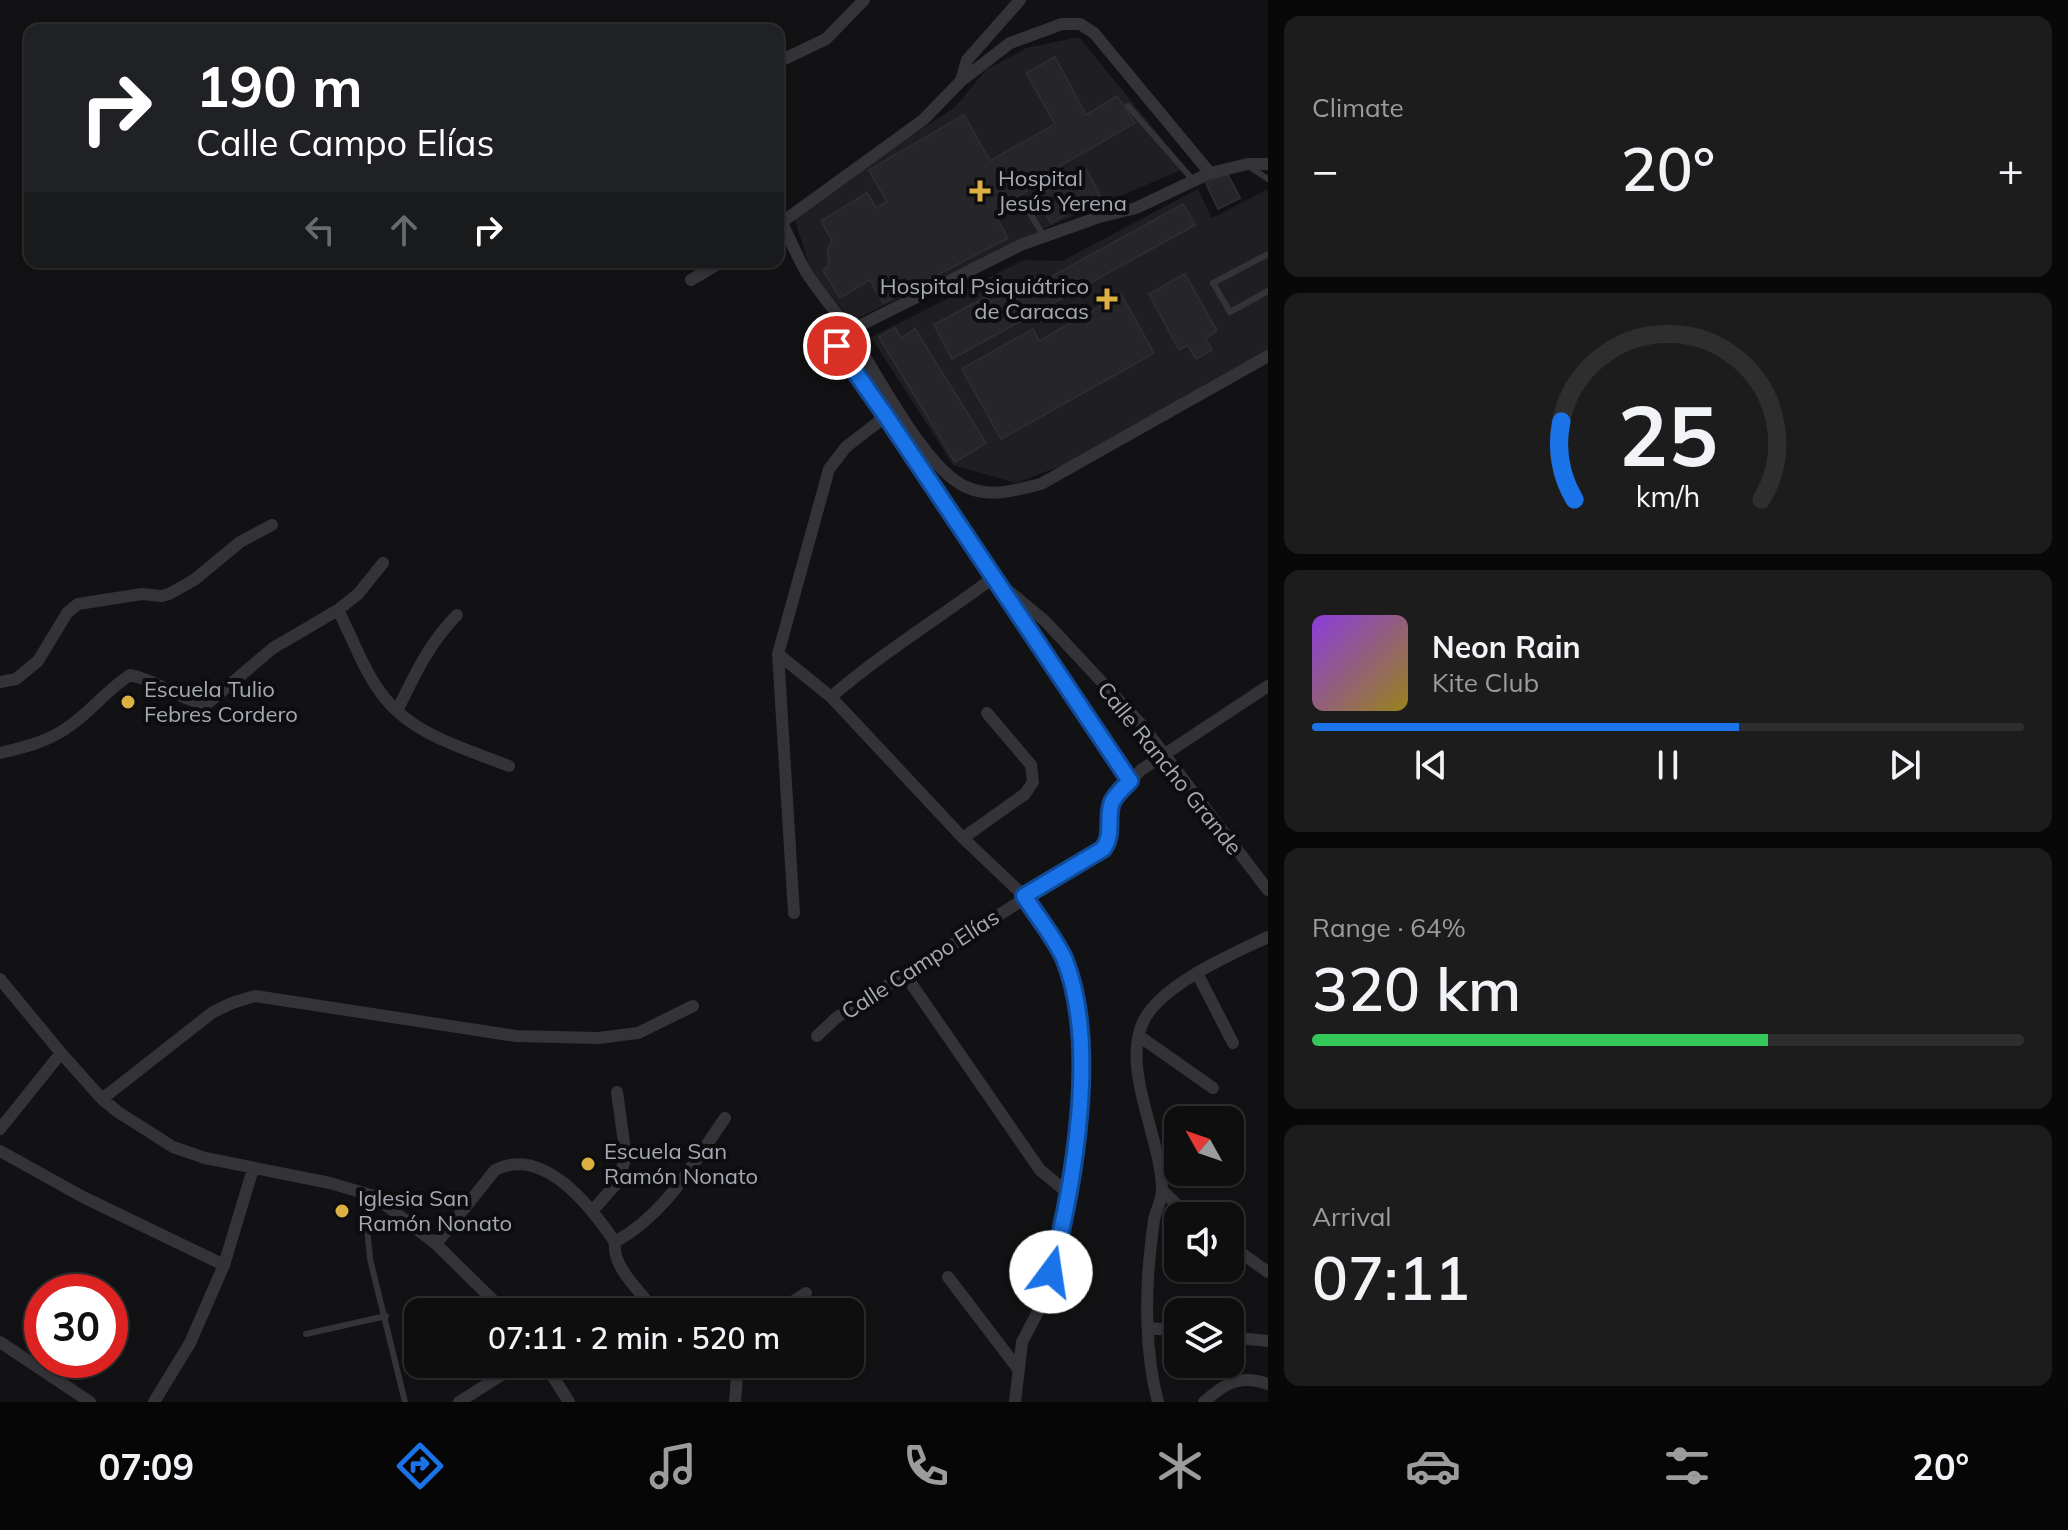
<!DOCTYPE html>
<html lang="en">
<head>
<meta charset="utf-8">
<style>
	:root { --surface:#0e0e0f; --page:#1c1c1d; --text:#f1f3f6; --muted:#9b9c9e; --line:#2e2e2f; --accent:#1a73e8 }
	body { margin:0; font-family:Mulish,sans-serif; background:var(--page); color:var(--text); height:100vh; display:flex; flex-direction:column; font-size:30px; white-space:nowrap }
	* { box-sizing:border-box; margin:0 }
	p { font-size:26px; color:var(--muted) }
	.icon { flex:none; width:44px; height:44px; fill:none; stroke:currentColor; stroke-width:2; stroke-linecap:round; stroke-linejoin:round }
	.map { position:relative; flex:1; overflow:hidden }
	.details { display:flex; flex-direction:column; gap:16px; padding:16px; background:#080808; width:800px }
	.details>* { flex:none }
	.hud { position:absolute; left:24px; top:24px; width:760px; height:244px; border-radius:16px; box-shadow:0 2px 6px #0004,0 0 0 2px var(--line); background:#202124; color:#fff; overflow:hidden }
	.needle { width:52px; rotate:310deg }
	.buttons { position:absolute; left:1164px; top:1106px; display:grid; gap:16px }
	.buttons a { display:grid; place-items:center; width:80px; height:80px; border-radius:16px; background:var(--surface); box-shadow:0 2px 6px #0004,0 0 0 2px var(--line); font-size:40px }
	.speed { position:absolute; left:24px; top:1274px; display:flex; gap:16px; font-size:40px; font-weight:700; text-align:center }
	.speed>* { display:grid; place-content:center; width:104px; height:104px; border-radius:50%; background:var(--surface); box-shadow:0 2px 6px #0004,0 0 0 2px var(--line); line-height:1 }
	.speed .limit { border:12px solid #d22; background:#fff; color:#111 }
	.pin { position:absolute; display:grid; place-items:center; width:68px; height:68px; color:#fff; margin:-34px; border:4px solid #fff; border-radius:50%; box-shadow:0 2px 8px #0007 }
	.me { position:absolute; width:88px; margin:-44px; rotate:14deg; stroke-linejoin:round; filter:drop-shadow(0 0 6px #0008) }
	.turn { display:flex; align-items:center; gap:28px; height:168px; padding:0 40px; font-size:36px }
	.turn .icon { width:104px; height:104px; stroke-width:2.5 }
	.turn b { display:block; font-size:56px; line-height:68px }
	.lanes { display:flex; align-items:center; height:76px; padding:0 40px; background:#0003; justify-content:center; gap:40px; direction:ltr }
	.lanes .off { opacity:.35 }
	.big { font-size:60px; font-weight:600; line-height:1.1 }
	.details .widget { flex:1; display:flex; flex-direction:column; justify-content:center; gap:12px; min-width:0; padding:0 28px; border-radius:16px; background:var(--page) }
	.details .dial { align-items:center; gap:0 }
	.dial svg { height:208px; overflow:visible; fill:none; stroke:var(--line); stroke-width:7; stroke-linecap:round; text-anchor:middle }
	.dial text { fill:var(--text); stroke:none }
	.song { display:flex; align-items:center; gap:24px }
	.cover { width:96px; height:96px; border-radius:12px; background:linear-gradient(135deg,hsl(270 70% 55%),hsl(50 70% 35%)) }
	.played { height:8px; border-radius:4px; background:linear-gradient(90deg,var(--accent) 60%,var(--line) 60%) }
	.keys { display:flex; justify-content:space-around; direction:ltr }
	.heat { display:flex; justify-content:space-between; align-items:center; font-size:44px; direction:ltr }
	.charge { height:12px; border-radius:6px; background:linear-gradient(90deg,#34c759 64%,var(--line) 0) }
	.trip { position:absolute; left:404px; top:1298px; width:460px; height:80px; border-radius:16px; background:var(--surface); box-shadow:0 2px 6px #0004,0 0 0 2px var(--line); font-weight:600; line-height:80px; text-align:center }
	.dock { display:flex; height:128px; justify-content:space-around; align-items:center; background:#060606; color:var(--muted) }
	.dock .icon { width:56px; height:56px }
	.dock .active { color:var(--accent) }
	.dock b { font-size:36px; color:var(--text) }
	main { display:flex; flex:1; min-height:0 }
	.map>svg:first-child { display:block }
	.built { fill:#1f1e21 }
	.building { fill:#262528; stroke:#2d2d2f; stroke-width:2 }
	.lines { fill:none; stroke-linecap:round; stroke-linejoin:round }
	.service { stroke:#343438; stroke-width:6 }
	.minor { stroke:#343438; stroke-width:12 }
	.route-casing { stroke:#114b97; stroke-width:20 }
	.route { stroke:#1a73e8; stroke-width:14 }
	.poi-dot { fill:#dcb142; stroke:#0d0d0f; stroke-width:3 }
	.labels { text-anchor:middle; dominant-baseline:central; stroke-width:8; stroke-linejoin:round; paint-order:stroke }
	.poi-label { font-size:22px; fill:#a5a9b3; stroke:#0d0d0f; text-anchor:start }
	.street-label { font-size:22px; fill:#a5a9b3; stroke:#0d0d0f }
</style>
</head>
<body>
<main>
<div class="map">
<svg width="1268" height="1402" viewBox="0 0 1268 1402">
	<rect width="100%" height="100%" fill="#121214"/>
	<!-- built -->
	<path class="built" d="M1079 37 1186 168 1050 226 852 321 811 271 793 214 955 107 986 70 1026 48Z
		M1198 189 1212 218 1268 189V351L1087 456 1016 483 953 465 871 337 1024 260 1062 261Z"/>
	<!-- building -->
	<path class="building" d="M1055 57 1086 115 1117 96 1135 123 1025 186 1027 191 1017 197 1019 202 995 215 1008 238 883 303 870 280 840 298 823 270 829 266 828 249 832 240 821 221 867 193 876 208 887 202 869 170 964 115 990 161 1055 124 1026 73Z
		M1086 169 1100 195 1051 223 1036 197Z
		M1227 173 1240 198 1218 209 1206 183Z
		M1183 204 1195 225 952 359 934 325 987 296 991 302 1036 277 1040 283Z
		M1185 274 1217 331 1205 338 1212 350 1196 359 1188 345 1179 350 1149 294Z
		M1121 294 1154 353 1001 439 962 369 1033 329 1039 341Z
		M895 328 901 338 915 329 986 443 955 462 879 337Z"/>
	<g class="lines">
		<!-- service -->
		<path class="service" d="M1128 106 1193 180
			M1250 167 1268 179
			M1023 201 1044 237
			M1268 254 1213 283 1230 312 1268 291
			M374 1196 367 1227 370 1259 405 1402
			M306 1334 386 1316"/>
		<!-- minor -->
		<path class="minor" d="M778 62 826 39 864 0
			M961 81 967 60 1020 0
			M782 223C790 239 797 256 806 272 819 292 836 311 849 331 876 371 923 466 964 486 990 499 1015 490 1041 484L1268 356
			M778 225 923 120 961 81 1010 43 1062 24H1080L1094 33 1210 173
			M691 280 721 262
			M849 331 1023 244 1099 217 1136 208 1210 173 1248 164H1268
			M837 346 886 416 993 578 1045 621 1141 724 1268 890
			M338 610C352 637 363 669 381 693 411 735 464 748 509 766
			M778 654 831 697 963 838 1024 896 1063 957 1069 975 1082 1038 1078 1131 1059 1242 1043 1302 1022 1342 1015 1402
			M0 682 16 679 38 661 67 613 78 604 142 594 162 596 169 594 194 580 240 542 272 525
			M831 697C882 653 939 618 993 578L1130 781
			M397 711C414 676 429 643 457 615
			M0 753C26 747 50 741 71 725 92 710 108 689 130 675 157 680 179 700 207 704L273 648 338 610 358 594 383 563
			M963 838 1025 794 1033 782 1031 765 987 713
			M794 913 778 654 829 469 846 447 886 416
			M1197 973 1233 1043
			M906 976 1040 1170 1068 1193
			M0 979 61 1053 102 1099 118 1112 173 1147 205 1158 330 1183 374 1196 436 1244 505 1312
			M817 1036 836 1018 1103 849 1109 838V816L1113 800 1141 770 1268 686
			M1139 1036 1213 1088
			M102 1099 213 1012 232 1003 255 996 516 1036 598 1038 638 1033 693 1006
			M0 1129 61 1053
			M0 1151 83 1197 224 1265
			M1163 1191 1188 1216
			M593 1210 617 1183 626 1157 617 1092
			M615 1242C666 1214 692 1165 725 1118
			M436 1244 495 1170C544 1145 591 1207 615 1242 612 1266 637 1288 651 1306
			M1230 1245 1268 1272
			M948 1277 1019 1370
			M777 1312 806 1293
			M1149 1328 1178 1331
			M1230 1337 1268 1341
			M0 1342 90 1402
			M545 1364 569 1402
			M154 1402 190 1343 224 1265 253 1169
			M459 1402 519 1364
			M735 1402 738 1364
			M1158 1402C1145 1354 1145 1294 1151 1244 1152 1236 1153 1227 1154 1220 1156 1210 1162 1200 1162 1190 1162 1140 1121 1070 1143 1022 1160 985 1232 954 1268 937
			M1204 1402C1225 1383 1240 1374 1268 1384"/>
	</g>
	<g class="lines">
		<!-- route casing -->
		<g class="route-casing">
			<path id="route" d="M837 346 886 416 1130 781C1124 787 1116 794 1112 802 1106 818 1114 835 1103 849L1024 896C1037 916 1054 937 1064 958 1099 1043 1074 1185 1051 1272"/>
		</g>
		<!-- route -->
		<use href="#route" class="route"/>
	</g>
	<!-- markers -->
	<g class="poi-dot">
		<path d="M976 179h8v8h8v8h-8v8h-8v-8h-8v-8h8z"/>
		<path d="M1103 287h8v8h8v8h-8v8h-8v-8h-8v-8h8z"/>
		<circle cx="128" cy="702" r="8"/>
		<circle cx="588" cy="1164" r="8"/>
		<circle cx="342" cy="1211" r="8"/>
	</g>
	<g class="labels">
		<!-- poi labels -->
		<g class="poi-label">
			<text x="998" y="178">Hospital<tspan x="998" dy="25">Jesús Yerena</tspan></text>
			<text x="1089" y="286" text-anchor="end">Hospital Psiquiátrico<tspan x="1089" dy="25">de Caracas</tspan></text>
			<text x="144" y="689">Escuela Tulio<tspan x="144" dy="25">Febres Cordero</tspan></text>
			<text x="604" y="1151">Escuela San<tspan x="604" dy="25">Ramón Nonato</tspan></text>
			<text x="358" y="1198">Iglesia San<tspan x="358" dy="25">Ramón Nonato</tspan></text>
		</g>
		<!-- street labels -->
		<g class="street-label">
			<text transform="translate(1170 768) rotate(51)">Calle Rancho Grande</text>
			<text transform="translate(920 964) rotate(-33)">Calle Campo Elías</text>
		</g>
	</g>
</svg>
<div class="buttons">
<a><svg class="needle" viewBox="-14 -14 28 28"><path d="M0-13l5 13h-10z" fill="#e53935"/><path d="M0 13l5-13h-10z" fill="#9b9c9e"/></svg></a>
<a><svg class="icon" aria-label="sound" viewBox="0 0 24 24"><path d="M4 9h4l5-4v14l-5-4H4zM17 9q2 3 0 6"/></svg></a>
<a><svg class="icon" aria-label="layers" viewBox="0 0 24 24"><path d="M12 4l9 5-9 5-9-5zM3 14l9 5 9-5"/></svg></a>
</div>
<div class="speed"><div class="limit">30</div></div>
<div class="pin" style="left:837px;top:346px;background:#d93025"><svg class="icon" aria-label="arrive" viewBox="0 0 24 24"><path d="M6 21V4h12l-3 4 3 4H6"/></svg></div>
<svg class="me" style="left:1051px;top:1272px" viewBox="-20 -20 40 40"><circle r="19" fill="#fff"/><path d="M0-13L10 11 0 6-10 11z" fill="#1a73e8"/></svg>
<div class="trip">07:11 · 2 min · 520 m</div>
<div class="hud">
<div class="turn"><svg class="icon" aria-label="right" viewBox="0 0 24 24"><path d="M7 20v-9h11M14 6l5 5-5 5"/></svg><div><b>190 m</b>Calle Campo Elías</div></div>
<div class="lanes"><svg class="icon off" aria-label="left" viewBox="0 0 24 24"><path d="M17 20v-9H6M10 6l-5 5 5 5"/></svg><svg class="icon off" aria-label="ahead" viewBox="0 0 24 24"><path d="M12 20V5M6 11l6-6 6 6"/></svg><svg class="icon" aria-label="right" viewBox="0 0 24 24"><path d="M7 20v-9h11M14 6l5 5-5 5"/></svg></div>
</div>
</div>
<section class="details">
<div class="widget"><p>Climate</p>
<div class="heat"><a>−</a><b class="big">20°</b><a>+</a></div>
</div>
<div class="widget dial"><svg viewBox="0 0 100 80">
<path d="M14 69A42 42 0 1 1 86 69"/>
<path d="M14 69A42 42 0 0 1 9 39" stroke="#1a73e8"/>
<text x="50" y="56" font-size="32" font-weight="700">25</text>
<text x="50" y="72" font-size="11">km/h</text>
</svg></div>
<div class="widget">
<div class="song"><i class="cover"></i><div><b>Neon Rain</b><p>Kite Club</p></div></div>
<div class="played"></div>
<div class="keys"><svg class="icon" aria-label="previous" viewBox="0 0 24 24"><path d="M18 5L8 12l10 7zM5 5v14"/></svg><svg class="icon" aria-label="pause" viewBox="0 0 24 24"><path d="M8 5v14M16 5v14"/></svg><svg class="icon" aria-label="next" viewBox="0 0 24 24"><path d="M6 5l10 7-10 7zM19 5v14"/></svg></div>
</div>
<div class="widget"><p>Range · 64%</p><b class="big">320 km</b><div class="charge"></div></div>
<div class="widget"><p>Arrival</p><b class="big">07:11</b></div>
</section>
</main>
<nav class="dock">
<b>07:09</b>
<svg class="icon active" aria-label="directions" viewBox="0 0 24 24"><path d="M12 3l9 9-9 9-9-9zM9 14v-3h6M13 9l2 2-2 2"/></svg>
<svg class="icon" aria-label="music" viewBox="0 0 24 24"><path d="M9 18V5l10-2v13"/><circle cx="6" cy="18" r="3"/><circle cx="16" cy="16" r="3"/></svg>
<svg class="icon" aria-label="phone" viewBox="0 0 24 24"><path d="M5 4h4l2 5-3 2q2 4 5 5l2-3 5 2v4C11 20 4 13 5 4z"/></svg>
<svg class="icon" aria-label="climate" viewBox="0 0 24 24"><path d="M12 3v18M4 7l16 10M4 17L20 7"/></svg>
<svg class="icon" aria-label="car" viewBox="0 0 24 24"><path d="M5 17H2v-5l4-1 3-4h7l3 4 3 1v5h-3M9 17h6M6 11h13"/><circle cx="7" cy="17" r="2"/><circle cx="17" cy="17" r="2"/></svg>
<svg class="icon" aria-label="filters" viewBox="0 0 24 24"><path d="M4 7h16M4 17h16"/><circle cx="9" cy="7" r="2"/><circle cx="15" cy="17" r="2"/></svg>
<b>20°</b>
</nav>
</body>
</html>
